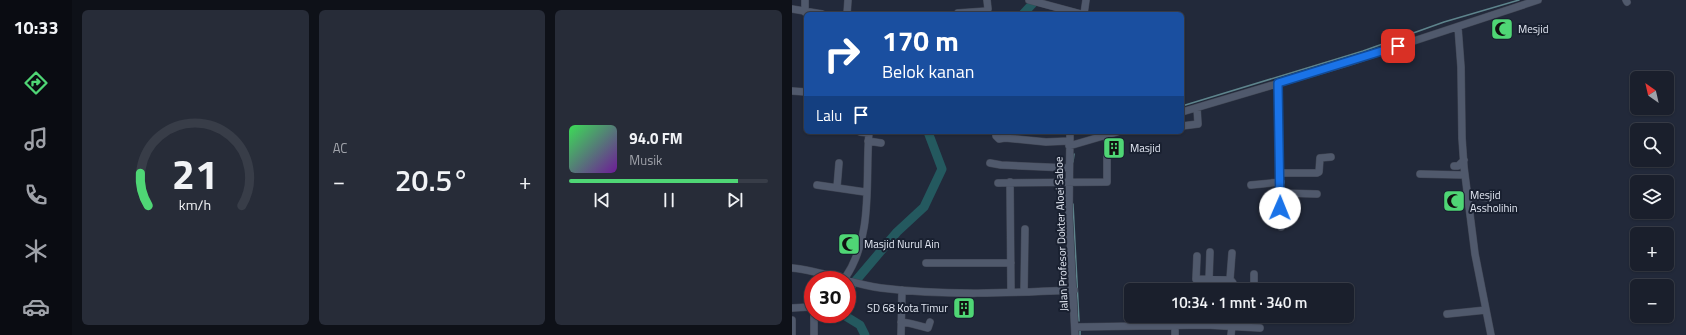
<!DOCTYPE html>
<html lang="id">
<head>
<meta charset="utf-8">
<style>
	:root { --surface:#1a1f2c; --page:#272c38; --text:#f1f3f6; --muted:#9fa2a9; --line:#383d48; --accent:#4fd675 }
	body { margin:0; font-family:"Titillium Web",sans-serif; background:var(--page); color:var(--text); height:100vh; display:flex; flex-direction:column; font-size:15px; white-space:nowrap }
	* { box-sizing:border-box; margin:0 }
	p { font-size:13px; color:var(--muted) }
	.icon { flex:none; width:22px; height:22px; fill:none; stroke:currentColor; stroke-width:2; stroke-linecap:round; stroke-linejoin:round }
	.map { position:relative; flex:1; overflow:hidden }
	.drawer { display:flex; flex-direction:column; gap:10px; padding:10px; background:#0e1118; width:720px }
	.drawer>* { flex:none }
	.banner { position:absolute; left:12px; top:12px; width:380px; height:122px; border-radius:6px; box-shadow:0 1px 3px #0004,0 0 0 1px var(--line); background:#1a4fa0; color:#fff; overflow:hidden }
	.needle { width:26px; rotate:326deg }
	.controls { position:absolute; left:838px; top:71px; display:grid; gap:8px }
	.controls a { display:grid; place-items:center; width:44px; height:44px; border-radius:6px; background:var(--surface); box-shadow:0 1px 3px #0004,0 0 0 1px var(--line); font-size:20px }
	.speed { position:absolute; left:12px; top:271px; display:flex; gap:8px; font-size:20px; font-weight:700; text-align:center }
	.speed>* { display:grid; place-content:center; width:52px; height:52px; border-radius:50%; background:var(--surface); box-shadow:0 1px 3px #0004,0 0 0 1px var(--line); line-height:1 }
	.speed .limit { border:6px solid #d22; background:#fff; color:#111 }
	.pin { position:absolute; display:grid; place-items:center; width:34px; height:34px; color:#fff; margin:-17px; border-radius:8px; box-shadow:0 2px 6px #0006 }
	.me { position:absolute; width:44px; margin:-22px; rotate:1deg; stroke-linejoin:round; filter:drop-shadow(0 0 3px #0008) }
	.turn { display:flex; align-items:center; gap:14px; height:84px; padding:0 12px; font-size:18px }
	.turn .icon { width:52px; height:52px; stroke-width:2.5 }
	.turn b { display:block; font-size:28px; line-height:34px }
	.then { display:flex; align-items:center; height:38px; padding:0 12px; background:#0003; gap:8px; font-size:15px }
	.big { font-size:30px; font-weight:600; line-height:1.1 }
	.drawer .card { flex:1; display:flex; flex-direction:column; justify-content:center; gap:6px; min-width:0; padding:0 14px; border-radius:6px; background:var(--page) }
	.drawer .dial { align-items:center; gap:0 }
	.dial svg { height:104px; overflow:visible; fill:none; stroke:var(--line); stroke-width:7; stroke-linecap:round; text-anchor:middle }
	.dial text { fill:var(--text); stroke:none }
	.song { display:flex; align-items:center; gap:12px }
	.cover { width:48px; height:48px; border-radius:6px; background:linear-gradient(135deg,hsl(130 70% 55%),hsl(280 70% 35%)) }
	.played { height:4px; border-radius:2px; background:linear-gradient(90deg,var(--accent) 85%,var(--line) 85%) }
	.keys { display:flex; justify-content:space-around; direction:ltr }
	.heat { display:flex; justify-content:space-between; align-items:center; font-size:22px; direction:ltr }
	.drawer .tiles { flex:1; display:grid; gap:10px; grid-template-columns:repeat(3,1fr) }
	.trip { position:absolute; left:332px; top:283px; width:230px; height:40px; border-radius:6px; background:var(--surface); box-shadow:0 1px 3px #0004,0 0 0 1px var(--line); font-weight:600; line-height:40px; text-align:center }
	main { display:flex; flex:1; min-height:0 }
	.tab-bar { display:flex; flex-direction:column; width:72px; justify-content:space-around; align-items:center; background:#0a0c12; color:var(--muted) }
	.tab-bar .icon { width:28px; height:28px }
	.tab-bar .on { color:var(--accent) }
	.tab-bar b { font-size:18px; color:var(--text) }
	.map>svg:first-child { display:block }
	.lines { fill:none; stroke-linecap:round; stroke-linejoin:round }
	.stream { stroke:#5e848c; stroke-width:1.5 }
	.river { stroke:#24595f; stroke-width:9 }
	.minor-casing { stroke:#404654; stroke-width:8 }
	.minor { stroke:#50596c; stroke-width:7 }
	.route-casing { stroke:#114b97; stroke-width:10 }
	.route { stroke:#1a73e8; stroke-width:7 }
	.labels { text-anchor:middle; dominant-baseline:central; stroke-width:4; stroke-linejoin:round; paint-order:stroke }
	.poi-label { font-size:11px; fill:#e4e9f4; stroke:#192030; text-anchor:start }
	.street-label { font-size:11px; fill:#e4e9f4; stroke:#192030 }
</style>
</head>
<body>
<main>
<nav class="tab-bar">
<b>10:33</b>
<svg class="icon on" aria-label="directions" viewBox="0 0 24 24"><path d="M12 3l9 9-9 9-9-9zM9 14v-3h6M13 9l2 2-2 2"/></svg>
<svg class="icon" aria-label="music" viewBox="0 0 24 24"><path d="M9 18V5l10-2v13"/><circle cx="6" cy="18" r="3"/><circle cx="16" cy="16" r="3"/></svg>
<svg class="icon" aria-label="phone" viewBox="0 0 24 24"><path d="M5 4h4l2 5-3 2q2 4 5 5l2-3 5 2v4C11 20 4 13 5 4z"/></svg>
<svg class="icon" aria-label="climate" viewBox="0 0 24 24"><path d="M12 3v18M4 7l16 10M4 17L20 7"/></svg>
<svg class="icon" aria-label="car" viewBox="0 0 24 24"><path d="M5 17H2v-5l4-1 3-4h7l3 4 3 1v5h-3M9 17h6M6 11h13"/><circle cx="7" cy="17" r="2"/><circle cx="17" cy="17" r="2"/></svg>
</nav>
<section class="drawer">
<div class="tiles">
<div class="card dial"><svg viewBox="0 0 100 80">
<path d="M14 69A42 42 0 1 1 86 69"/>
<path d="M14 69A42 42 0 0 1 8 44" stroke="#4fd675"/>
<text x="50" y="56" font-size="32" font-weight="700">21</text>
<text x="50" y="72" font-size="11">km/h</text>
</svg></div>
<div class="card"><p>AC</p>
<div class="heat"><a>−</a><b class="big">20.5°</b><a>+</a></div>
</div>
<div class="card">
<div class="song"><i class="cover"></i><div><b>94.0 FM</b><p>Musik</p></div></div>
<div class="played"></div>
<div class="keys"><svg class="icon" aria-label="previous" viewBox="0 0 24 24"><path d="M18 5L8 12l10 7zM5 5v14"/></svg><svg class="icon" aria-label="pause" viewBox="0 0 24 24"><path d="M8 5v14M16 5v14"/></svg><svg class="icon" aria-label="next" viewBox="0 0 24 24"><path d="M6 5l10 7-10 7zM19 5v14"/></svg></div>
</div>
</div>
</section>
<div class="map">
<svg width="894" height="335" viewBox="0 0 894 335">
	<rect width="100%" height="100%" fill="#22293a"/>
	<g class="lines">
		<!-- stream -->
		<path class="stream" d="M390 106 571 51 652 22 727 0
			M281 162 282 154
			M281 204 287 321
			M288 329V335"/>
		<!-- river -->
		<path class="river" d="M231 14 244 0
			M55 291 105 232 132 207 150 169 136 132
			M50 314 68 325 73 335"/>
		<!-- minor casing -->
		<g class="minor-casing">
			<path id="minor" d="M237 0 289 14
				M834 0 835 2
				M0 9 30 14
				M13 12V0
				M166 13 195 11 196 9 195 0
				M55 14 56 0
				M292 14 294 0
				M666 27 669 67 670 138 672 167 683 254 699 335
				M486 83 489 227
				M0 91 14 92
				M390 112 555 63 746 0
				M390 126 406 124 405 108
				M68 132 77 133
				M204 132V136L207 139 213 138 254 142 277 141
				M278 132 277 217 283 335
				M76 141 89 143
				M277 146 325 132
				M198 163 209 165 277 168
				M662 166H666L672 160
				M489 173H525L527 172 528 158 539 157
				M628 174 673 175
				M218 182 219 292
				M206 183 315 182V135
				M25 185 73 192
				M459 185 489 182
				M45 187 47 163
				M489 193 525 194
				M676 196 698 198
				M440 253 438 279 441 283V290
				M405 256 404 279 438 280
				M134 263H219
				M0 268C32 271 59 284 89 288 153 296 218 293 282 290
				M462 274V290
				M53 278C82 236 73 180 77 132
				M417 280 418 252
				M232 292 233 229
				M0 308 17 307 21 310
				M22 314V335
				M655 314 694 310
				M0 320V335
				M109 322C120 323 126 326 136 328L138 322
				M383 325 384 316
				M283 327 414 325 468 328
				M109 335 110 290
				M383 335V326
				M439 335 441 316"/>
		</g>
		<!-- minor -->
		<use href="#minor" class="minor"/>
	</g>
	<g class="lines">
		<!-- route casing -->
		<g class="route-casing">
			<path id="route" d="M488 208 486 83 606 46"/>
		</g>
		<!-- route -->
		<use href="#route" class="route"/>
	</g>
	<!-- icons -->
	<defs>
		<g id="mosque-square" transform="scale(1.15)"><rect x="-9" y="-9" width="18" height="18" rx="4" fill="#4fd675" stroke="#192030"/><path d="M3.5-4.9A6 6 0 1 0 3.5 4.9A5 5 0 1 1 3.5-4.9Z" fill="#111"/></g>
		<g id="building-square" transform="scale(1.15)"><rect x="-9" y="-9" width="18" height="18" rx="4" fill="#4fd675" stroke="#192030"/><path d="M-4-6H4V6H1V3H-1V6H-4ZM-2.5-4.3h1.7v1.8h-1.7ZM.8-4.3h1.7v1.8H.8ZM-2.5-1h1.7V.8h-1.7ZM.8-1h1.7V.8H.8Z" fill="#111"/></g>
	</defs>
	<g fill-rule="evenodd">
		<use href="#mosque-square" x="710" y="29"/>
		<use href="#building-square" x="322" y="148"/>
		<use href="#mosque-square" x="662" y="201"/>
		<use href="#mosque-square" x="57" y="244"/>
		<use href="#building-square" x="172" y="308"/>
	</g>
	<g class="labels">
		<!-- poi labels -->
		<g class="poi-label">
			<text x="726" y="29">Mesjid</text>
			<text x="338" y="148">Masjid</text>
			<text x="678" y="195">Mesjid<tspan x="678" dy="13">Assholihin</tspan></text>
			<text x="72" y="244">Masjid Nurul Ain</text>
			<text x="156" y="308" text-anchor="end">SD 68 Kota Timur</text>
		</g>
		<!-- street labels -->
		<g class="street-label">
			<text transform="translate(269 234) rotate(-92)">Jalan Profesor Dokter Aloei Saboe</text>
		</g>
	</g>
</svg>
<div class="controls">
<a><svg class="needle" viewBox="-14 -14 28 28"><path d="M0-13l5 13h-10z" fill="#e53935"/><path d="M0 13l5-13h-10z" fill="#9fa2a9"/></svg></a>
<a><svg class="icon" aria-label="search" viewBox="0 0 24 24"><circle cx="10" cy="10" r="6"/><path d="M15 15l6 6"/></svg></a>
<a><svg class="icon" aria-label="layers" viewBox="0 0 24 24"><path d="M12 4l9 5-9 5-9-5zM3 14l9 5 9-5"/></svg></a>
<a>+</a>
<a>−</a>
</div>
<div class="speed"><div class="limit">30</div></div>
<div class="pin" style="left:606px;top:46px;background:#d93025"><svg class="icon" aria-label="arrive" viewBox="0 0 24 24"><path d="M6 21V4h12l-3 4 3 4H6"/></svg></div>
<svg class="me" style="left:488px;top:208px" viewBox="-20 -20 40 40"><circle r="19" fill="#fff"/><path d="M0-13L10 11 0 6-10 11z" fill="#1a73e8"/></svg>
<div class="trip">10:34 · 1 mnt · 340 m</div>
<div class="banner">
<div class="turn"><svg class="icon" aria-label="right" viewBox="0 0 24 24"><path d="M7 20v-9h11M14 6l5 5-5 5"/></svg><div><b>170 m</b>Belok kanan</div></div>
<div class="then">Lalu<svg class="icon" aria-label="arrive" viewBox="0 0 24 24"><path d="M6 21V4h12l-3 4 3 4H6"/></svg></div>
</div>
</div>
</main>
</body>
</html>
